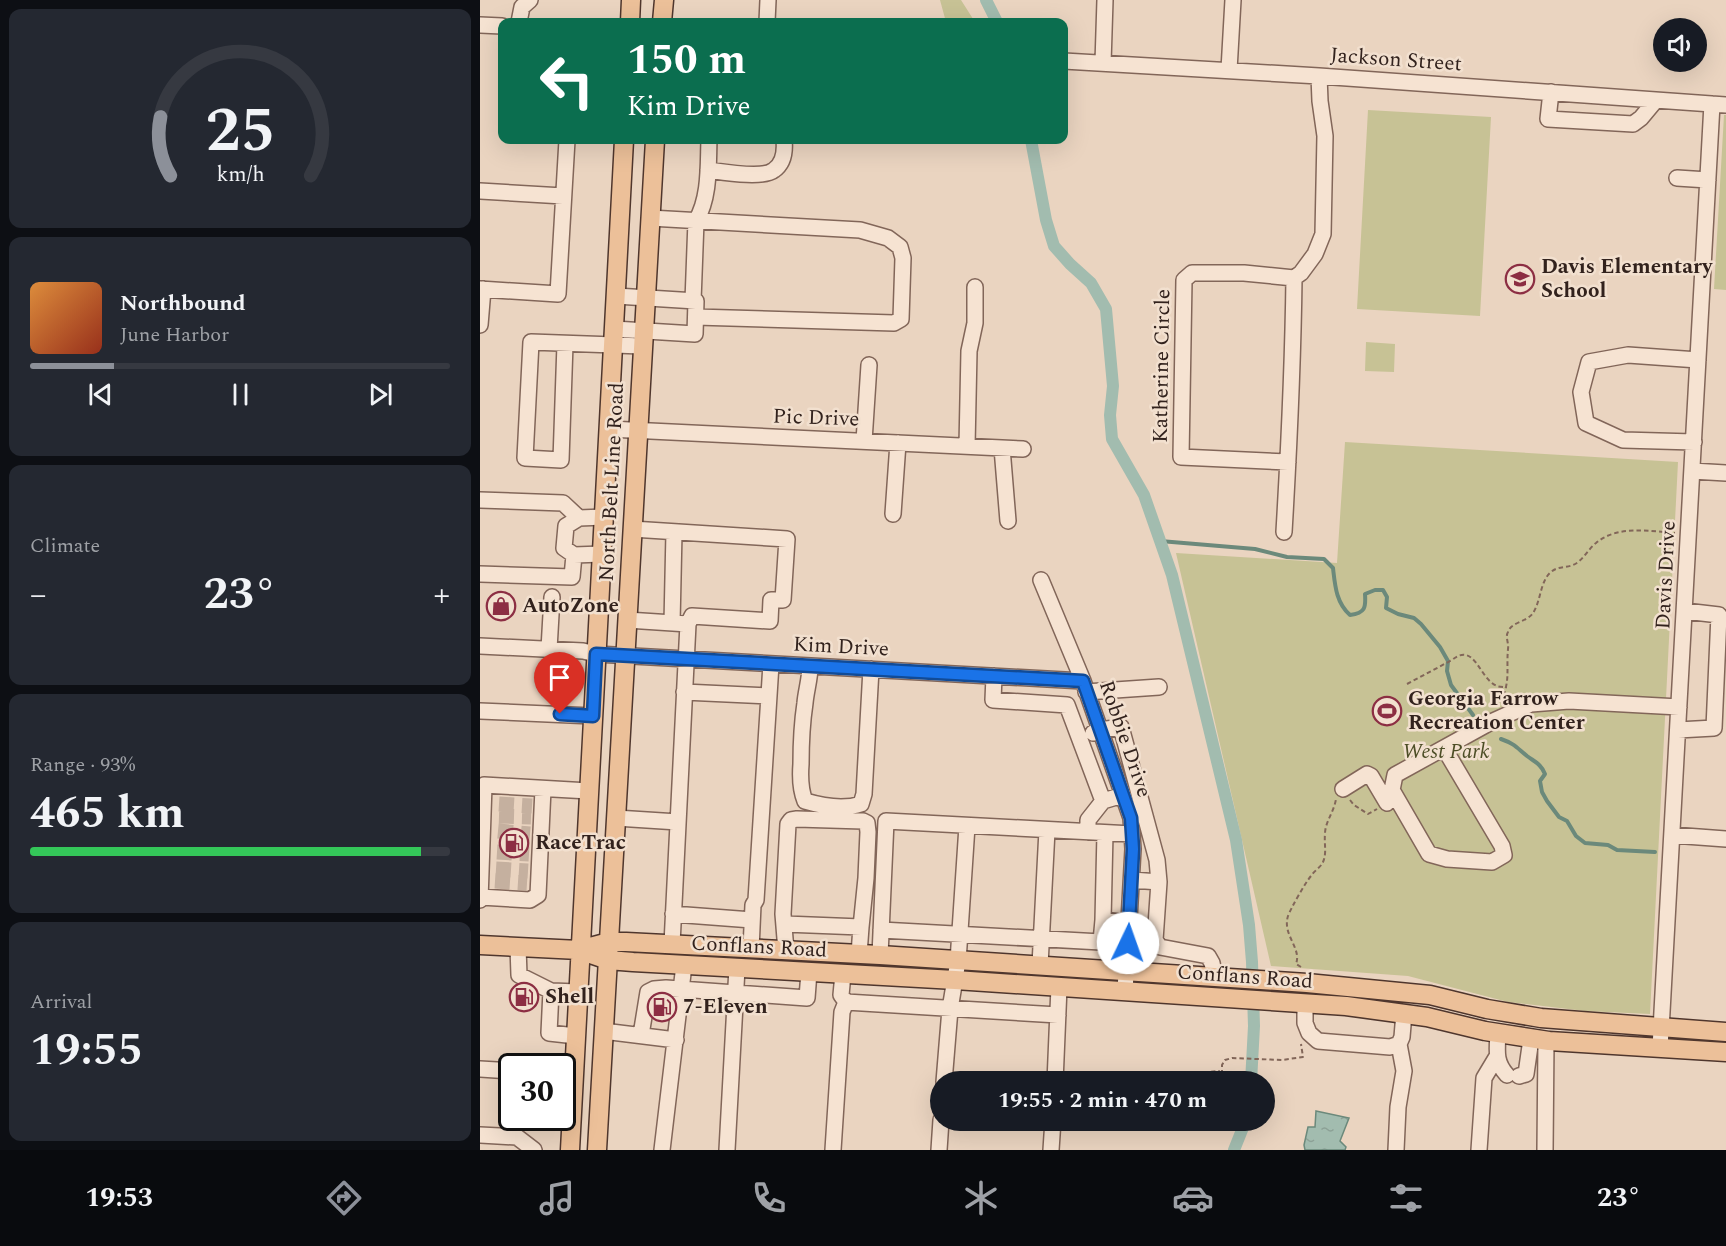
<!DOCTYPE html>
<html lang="en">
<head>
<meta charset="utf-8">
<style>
	:root { --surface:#171b24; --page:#242831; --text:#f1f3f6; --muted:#9ea1a6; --line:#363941; --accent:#8c9099 }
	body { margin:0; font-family:Spectral,serif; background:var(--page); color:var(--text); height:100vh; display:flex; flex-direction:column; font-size:22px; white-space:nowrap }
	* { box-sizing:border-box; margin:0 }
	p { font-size:20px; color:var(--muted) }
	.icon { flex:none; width:33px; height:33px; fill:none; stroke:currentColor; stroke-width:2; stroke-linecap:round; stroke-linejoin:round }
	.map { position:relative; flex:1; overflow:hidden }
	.sheet { display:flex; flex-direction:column; gap:9px; padding:9px; background:#0d0f14; width:480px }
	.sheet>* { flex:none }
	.banner { position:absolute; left:18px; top:18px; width:570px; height:126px; border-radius:12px; box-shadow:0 6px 24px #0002; background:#0b6e4f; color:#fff; overflow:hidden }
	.controls { position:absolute; left:1173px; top:18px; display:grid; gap:12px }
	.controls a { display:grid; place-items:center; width:54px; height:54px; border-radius:50%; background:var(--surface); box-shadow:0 6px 24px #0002; font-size:30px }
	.speed { position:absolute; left:18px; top:1053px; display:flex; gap:12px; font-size:30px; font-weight:700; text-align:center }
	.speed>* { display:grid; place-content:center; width:78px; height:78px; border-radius:50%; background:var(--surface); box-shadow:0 6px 24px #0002; line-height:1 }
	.speed .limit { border:3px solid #111; border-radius:9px; background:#fff; color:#111 }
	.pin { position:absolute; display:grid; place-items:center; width:51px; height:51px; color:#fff; margin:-62px -26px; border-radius:50% 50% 50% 0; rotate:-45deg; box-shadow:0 0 6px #0007 }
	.pin .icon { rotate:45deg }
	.me { position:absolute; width:66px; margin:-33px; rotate:3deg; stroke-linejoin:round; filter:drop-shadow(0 0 4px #0008) }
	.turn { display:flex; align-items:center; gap:21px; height:126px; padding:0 30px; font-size:27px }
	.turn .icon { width:78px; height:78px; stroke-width:2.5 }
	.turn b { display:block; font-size:42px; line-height:51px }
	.big { font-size:45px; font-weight:700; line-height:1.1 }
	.sheet .tile { flex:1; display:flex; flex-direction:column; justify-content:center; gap:9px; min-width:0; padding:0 21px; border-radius:12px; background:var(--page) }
	.sheet .dial { align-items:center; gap:0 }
	.dial svg { height:156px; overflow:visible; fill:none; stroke:var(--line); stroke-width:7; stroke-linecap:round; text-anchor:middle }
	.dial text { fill:var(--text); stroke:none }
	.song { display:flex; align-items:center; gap:18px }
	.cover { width:72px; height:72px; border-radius:9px; background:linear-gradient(135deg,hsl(30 70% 55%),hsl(10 70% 35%)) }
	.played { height:6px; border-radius:3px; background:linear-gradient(90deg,var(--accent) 20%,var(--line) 20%) }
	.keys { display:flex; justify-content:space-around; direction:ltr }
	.heat { display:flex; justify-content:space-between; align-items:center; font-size:33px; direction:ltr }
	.charge { height:9px; border-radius:4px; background:linear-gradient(90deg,#34c759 93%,var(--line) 0) }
	.trip { position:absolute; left:450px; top:1071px; width:345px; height:60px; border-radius:30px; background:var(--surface); box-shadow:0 6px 24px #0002; font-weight:700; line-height:60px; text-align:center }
	.menu { display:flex; height:96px; justify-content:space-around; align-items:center; background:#090b0e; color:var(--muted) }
	.menu .icon { width:42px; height:42px }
	.menu .active { color:var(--accent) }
	.menu b { font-size:27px; color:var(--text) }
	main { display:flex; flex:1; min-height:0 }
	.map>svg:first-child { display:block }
	.green { fill:#c7c295 }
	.water { fill:url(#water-ripples); stroke:#6b897b; stroke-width:1.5 }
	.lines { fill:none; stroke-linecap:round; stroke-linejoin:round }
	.stream { stroke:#6b897b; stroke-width:4 }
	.canal { stroke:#a2bcaf; stroke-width:12 }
	.minor-tunnel { stroke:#c5b09f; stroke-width:15; stroke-dasharray:15 8; stroke-linecap:butt }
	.minor-casing { stroke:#826659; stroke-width:18 }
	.major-casing { stroke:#4f362d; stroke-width:21 }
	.path { stroke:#826659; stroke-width:2; stroke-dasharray:4.5 3; stroke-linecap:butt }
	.minor { stroke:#f6e3d2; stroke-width:15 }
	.major { stroke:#ecc099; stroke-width:18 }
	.route-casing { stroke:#114b97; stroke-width:15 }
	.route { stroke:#1a73e8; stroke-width:10 }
	.labels { text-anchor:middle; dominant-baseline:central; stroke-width:5; stroke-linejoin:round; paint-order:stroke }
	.street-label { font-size:21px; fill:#32221d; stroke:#f2e0cf }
	.poi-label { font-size:21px; font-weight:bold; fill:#32221d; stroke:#f2e0cf; text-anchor:start }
	.park-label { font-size:21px; font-style:italic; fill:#4c4d25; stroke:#f2e0cf }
</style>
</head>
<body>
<main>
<section class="sheet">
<div class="tile dial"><svg viewBox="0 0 100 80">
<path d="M14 69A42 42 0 1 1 86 69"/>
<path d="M14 69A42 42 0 0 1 9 39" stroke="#8c9099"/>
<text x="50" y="56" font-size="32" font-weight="700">25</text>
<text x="50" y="72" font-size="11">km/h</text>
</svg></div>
<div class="tile">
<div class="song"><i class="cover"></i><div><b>Northbound</b><p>June Harbor</p></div></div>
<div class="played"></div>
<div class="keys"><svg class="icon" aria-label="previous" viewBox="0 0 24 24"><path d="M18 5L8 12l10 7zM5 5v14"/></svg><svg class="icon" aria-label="pause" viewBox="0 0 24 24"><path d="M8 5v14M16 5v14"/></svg><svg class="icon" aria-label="next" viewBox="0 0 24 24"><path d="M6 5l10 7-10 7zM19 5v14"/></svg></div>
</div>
<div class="tile"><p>Climate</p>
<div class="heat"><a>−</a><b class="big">23°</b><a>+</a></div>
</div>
<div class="tile"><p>Range · 93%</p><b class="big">465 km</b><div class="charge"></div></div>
<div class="tile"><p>Arrival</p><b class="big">19:55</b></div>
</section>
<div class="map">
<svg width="1246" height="1150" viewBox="0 0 1246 1150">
	<defs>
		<pattern id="water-ripples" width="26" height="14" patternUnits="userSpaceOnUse" patternTransform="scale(1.5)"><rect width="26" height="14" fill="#a2bcaf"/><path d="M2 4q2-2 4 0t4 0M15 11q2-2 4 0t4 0" fill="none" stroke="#8ca196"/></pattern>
	</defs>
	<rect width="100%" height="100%" fill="#ead4c0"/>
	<!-- green -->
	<path class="green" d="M460 0H481L495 22H466Z
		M888 110 1011 117 1000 316 877 309Z
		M1244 115H1246V290L1234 289Z
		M886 342 915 344 914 372 885 371Z
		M865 442 1198 462 1170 1014 1105 1011 1028 1002 928 976 791 966 696 553 857 563Z"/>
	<!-- water -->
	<path class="water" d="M836 1111 869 1118 860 1141 866 1147 865 1150H825L824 1145 828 1127H835Z"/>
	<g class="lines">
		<!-- stream -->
		<path class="stream" d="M680 541 775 549 807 557 844 559 853 568C855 585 856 603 870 615 885 613 886 608 885 594L895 590H903L907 597 906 608 918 614 934 618 941 624 960 647 968 661 967 671 971 685 993 715
			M1021 739C1035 744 1036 747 1047 756 1055 762 1061 764 1065 774L1060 781 1062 792 1067 801 1079 817 1087 821 1096 836 1105 843 1128 845 1137 850 1175 852"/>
		<!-- canal -->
		<path class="canal" d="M506 0 517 22
			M551 140 566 220 574 246 590 264 611 283 626 309 633 386 630 415 632 439 664 495 692 575 756 840 769 925 772 962 774 1026 771 1082
			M754 1150 766 1120"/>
		<!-- minor-tunnel -->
		<path class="minor-tunnel" d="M19 804 52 806
			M19 816 51 817
			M18 831 50 834
			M17 852 49 854
			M16 869 48 871
			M15 881 47 883"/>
		<!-- minor casing -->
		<g class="minor-casing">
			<path id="minor" d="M39 22 42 7 50 0
				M287 22 288 0
				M0 25 22 26
				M584 61 839 76 1246 105
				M623 63 625 0
				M749 70 753 0
				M1071 92 1068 119 1153 124 1161 118 1176 100
				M228 170C243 172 283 179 294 170 304 163 305 150 304 140
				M1197 178 1228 180
				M0 191 83 196
				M170 218 380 230 408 238 420 247 423 258 421 319 414 323 216 317
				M814 278 821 273 835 254 843 234 845 136 840 101 839 76
				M0 289 78 294 87 140
				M213 301 216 221C230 197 228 166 229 140
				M0 325 3 289
				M134 329 215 334 216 301 136 296
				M85 344 81 460 45 458 51 342 162 346
				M129 429 543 449
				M384 441 389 365
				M1214 442 1143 440 1106 423 1101 392 1109 362 1148 355 1218 360
				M487 446 489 351 495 323V287
				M522 448 528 521
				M1212 471 1246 473
				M0 500 83 503 99 518 124 517
				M413 514 418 443
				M152 529 307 539 303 600H291L290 621 212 616 208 624
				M804 532C809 447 813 363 814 278L764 273H712L704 280 701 457 808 462
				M94 555 84 548 86 526 99 518
				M0 574 92 577 94 555 122 554
				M561 580 603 681 651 818 653 849 645 991
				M147 620 208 624 192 944
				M192 623 194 532
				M0 646 103 651 116 654 603 681
				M69 649 72 597
				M330 666C330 679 326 691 325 703 322 723 321 744 321 764 320 777 320 789 325 801 342 806 363 810 381 804L384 794 391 669
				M514 676 513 700 587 705 623 801 643 795
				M204 692 289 696
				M606 692 679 687
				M0 711 113 716
				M1198 730 1234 728 1239 615 1205 611
				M613 733 620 730 641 727 677 860 679 882
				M964 748 1022 846 1024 855 1012 862 967 859 949 854 912 790 915 775 1011 722 1051 704 1089 701 1199 707
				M863 789 887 774 891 776 907 803
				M136 818 198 822
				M608 832V820L623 801
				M1192 835 1246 839
				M652 880 679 882 675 940 680 947 728 956 732 963 735 977
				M0 897 50 900 58 895 63 789
				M0 900 4 785 109 791
				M193 914 272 920
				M623 920 625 833
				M305 924 381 927 379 954
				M401 930 621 942 623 920 649 923
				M38 947 39 975 71 991
				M271 949 273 905 276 900 291 664
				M306 951 303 914 308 824 311 820 317 819 383 821 387 823 388 832 386 878 381 927
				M400 955 406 821 652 834
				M560 965 567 830
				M363 974 361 995 366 1002
				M825 1004V1023L829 1033 838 1041 910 1047 919 1044 922 1037 924 1013
				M123 1031 196 1040
				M1018 1034C1017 1051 1015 1062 1027 1075
				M161 1035 168 992 174 989 186 988 327 998 329 972
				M96 1036 69 1033 71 991 98 992
				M1180 1048 1232 104
				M0 1069 32 1071
				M1039 1076 1046 1074 1051 1039
				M464 1082 470 1009 478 961 487 826
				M575 1082 579 987
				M0 1135 37 1137 54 1150
				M182 1150 204 965
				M247 1150 257 968
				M353 1150 362 1012 366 1002 578 1015
				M459 1150 461 1120
				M571 1150 573 1120
				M916 1150 918 1107 924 1071 919 1044
				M999 1150 1004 1078 1016 1058
				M1065 1150 1066 1041"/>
		</g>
		<!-- major casing -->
		<g class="major-casing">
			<path id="major" d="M150 22 151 0
				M182 22 184 0
				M0 945 99 950 128 960 153 962 475 980 866 1006 947 1017 1005 1031 1069 1041 1246 1052
				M99 950 129 942H146L400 955 827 983 950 995 1007 1009 1061 1018 1246 1032
				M90 1150 144 140
				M117 1150 175 140"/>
		</g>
		<!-- path -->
		<path class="path" d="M927 684 972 660C995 641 999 679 1017 686 1019 687 1025 687 1027 687
			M1020 702C1031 682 1026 671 1028 649 1029 643 1025 637 1028 632 1031 622 1047 622 1053 613 1061 601 1060 581 1071 572 1078 566 1086 568 1093 565 1103 561 1108 549 1116 543 1137 525 1170 531 1195 533
			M870 800 874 805 888 814 897 809
			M821 967 816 964C822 948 802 935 808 916 811 908 825 883 831 876 834 871 841 867 843 862 847 853 844 844 845 834 845 822 854 812 856 799
			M716 1073 739 1071V1082
			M742 1082V1065L745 1060 752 1058 802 1060 823 1057 821 1044"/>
		<!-- minor -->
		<use href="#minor" class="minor"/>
		<!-- major -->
		<use href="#major" class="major"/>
	</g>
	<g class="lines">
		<!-- route casing -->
		<g class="route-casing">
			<path id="route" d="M80 714 113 716 116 654 603 681 651 818 653 849 648 943"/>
		</g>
		<!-- route -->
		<use href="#route" class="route"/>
	</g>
	<!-- icons -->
	<defs>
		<g id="school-ring" transform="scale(1.5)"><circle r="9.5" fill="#f2e0cf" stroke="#8c2e43" stroke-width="1.5"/><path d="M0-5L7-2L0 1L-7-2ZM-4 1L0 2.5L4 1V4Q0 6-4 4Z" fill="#8c2e43"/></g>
		<g id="shop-ring" transform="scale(1.5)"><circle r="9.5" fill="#f2e0cf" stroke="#8c2e43" stroke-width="1.5"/><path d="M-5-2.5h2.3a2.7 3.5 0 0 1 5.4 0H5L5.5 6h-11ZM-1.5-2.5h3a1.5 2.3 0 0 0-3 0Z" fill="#8c2e43"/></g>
		<g id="stadium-ring" transform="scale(1.5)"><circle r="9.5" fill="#f2e0cf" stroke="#8c2e43" stroke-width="1.5"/><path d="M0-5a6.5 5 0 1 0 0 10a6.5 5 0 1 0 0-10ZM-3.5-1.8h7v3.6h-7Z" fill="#8c2e43"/></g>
		<g id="fuel-ring" transform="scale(1.5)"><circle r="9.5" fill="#f2e0cf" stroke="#8c2e43" stroke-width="1.5"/><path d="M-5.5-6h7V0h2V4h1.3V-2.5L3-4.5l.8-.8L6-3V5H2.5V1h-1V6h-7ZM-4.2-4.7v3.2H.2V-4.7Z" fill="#8c2e43"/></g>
	</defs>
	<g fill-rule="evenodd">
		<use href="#school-ring" x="1040" y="279"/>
		<use href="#shop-ring" x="21" y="606"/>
		<use href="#stadium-ring" x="907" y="711"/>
		<use href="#fuel-ring" x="34" y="843"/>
		<use href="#fuel-ring" x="44" y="997"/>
		<use href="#fuel-ring" x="182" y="1007"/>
	</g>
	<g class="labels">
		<!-- street labels -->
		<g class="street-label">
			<text transform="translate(916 60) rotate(4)">Jackson Street</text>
			<text transform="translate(682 366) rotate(-89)">Katherine Circle</text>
			<text transform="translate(336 418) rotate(2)">Pic Drive</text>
			<text transform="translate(132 482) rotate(-87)">North Belt Line Road</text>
			<text transform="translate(1186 575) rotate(-87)">Davis Drive</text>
			<text transform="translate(361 647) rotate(3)">Kim Drive</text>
			<text transform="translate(645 739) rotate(71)">Robbie Drive</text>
			<text transform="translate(279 947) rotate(3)">Conflans Road</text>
			<text transform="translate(765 977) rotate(4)">Conflans Road</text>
		</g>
		<!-- poi labels -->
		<g class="poi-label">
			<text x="1061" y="267">Davis Elementary<tspan x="1061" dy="24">School</tspan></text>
			<text x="42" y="606">AutoZone</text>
			<text x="928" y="699">Georgia Farrow<tspan x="928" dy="24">Recreation Center</tspan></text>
			<text x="55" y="843">RaceTrac</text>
			<text x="65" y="997">Shell</text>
			<text x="203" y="1007">7-Eleven</text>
		</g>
		<!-- park labels -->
		<g class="park-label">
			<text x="966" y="752">West Park</text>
		</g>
	</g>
</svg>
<div class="controls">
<a><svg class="icon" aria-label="sound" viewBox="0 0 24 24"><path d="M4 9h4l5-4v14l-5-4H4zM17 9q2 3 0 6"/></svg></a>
</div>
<div class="speed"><div class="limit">30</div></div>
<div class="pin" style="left:80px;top:714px;background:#d93025"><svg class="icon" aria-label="arrive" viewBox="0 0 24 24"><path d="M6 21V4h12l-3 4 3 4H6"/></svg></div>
<svg class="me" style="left:648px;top:943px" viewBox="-20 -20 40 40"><circle r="19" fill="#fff"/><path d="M0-13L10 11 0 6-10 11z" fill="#1a73e8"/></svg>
<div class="trip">19:55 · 2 min · 470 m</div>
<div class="banner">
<div class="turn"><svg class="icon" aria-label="left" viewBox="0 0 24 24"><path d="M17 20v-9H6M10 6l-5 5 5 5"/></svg><div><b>150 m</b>Kim Drive</div></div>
</div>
</div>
</main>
<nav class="menu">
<b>19:53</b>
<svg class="icon active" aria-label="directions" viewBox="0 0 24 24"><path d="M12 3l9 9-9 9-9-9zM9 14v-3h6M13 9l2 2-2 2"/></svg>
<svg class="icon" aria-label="music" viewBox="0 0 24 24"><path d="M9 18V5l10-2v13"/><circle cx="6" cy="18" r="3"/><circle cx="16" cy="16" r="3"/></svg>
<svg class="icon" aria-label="phone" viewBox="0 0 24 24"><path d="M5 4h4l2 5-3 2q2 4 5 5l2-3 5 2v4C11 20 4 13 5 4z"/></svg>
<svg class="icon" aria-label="climate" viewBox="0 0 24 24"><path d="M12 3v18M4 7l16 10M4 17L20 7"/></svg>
<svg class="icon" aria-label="car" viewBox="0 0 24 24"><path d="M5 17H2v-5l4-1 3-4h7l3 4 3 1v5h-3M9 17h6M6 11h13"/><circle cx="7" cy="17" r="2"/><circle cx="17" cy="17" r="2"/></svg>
<svg class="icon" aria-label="filters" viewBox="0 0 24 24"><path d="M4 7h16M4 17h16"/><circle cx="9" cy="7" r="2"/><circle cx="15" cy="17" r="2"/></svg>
<b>23°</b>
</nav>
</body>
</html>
